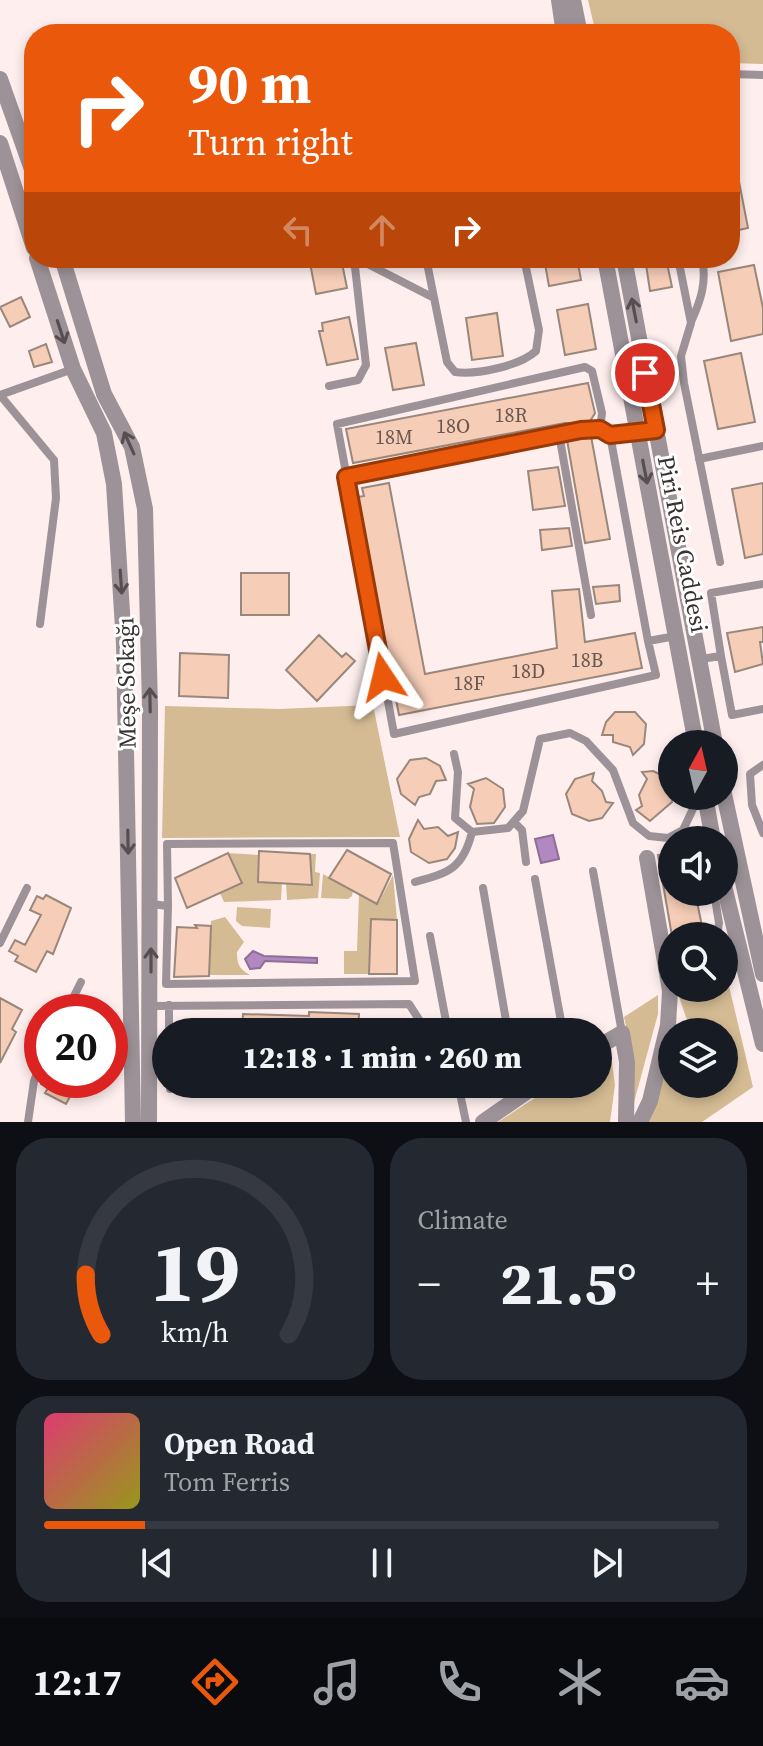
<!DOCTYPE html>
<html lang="en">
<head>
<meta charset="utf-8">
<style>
	:root { --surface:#171b24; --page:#242831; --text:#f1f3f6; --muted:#9ea1a6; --line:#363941; --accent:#ea580c }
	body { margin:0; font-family:"Source Serif 4",serif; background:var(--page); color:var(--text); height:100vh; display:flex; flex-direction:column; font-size:30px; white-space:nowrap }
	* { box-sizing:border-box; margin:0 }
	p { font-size:26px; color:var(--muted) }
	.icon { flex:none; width:44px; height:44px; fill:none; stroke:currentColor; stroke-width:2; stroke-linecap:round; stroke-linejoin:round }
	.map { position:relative; height:1122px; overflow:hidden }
	.details { display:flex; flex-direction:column; gap:16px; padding:16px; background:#0d0f14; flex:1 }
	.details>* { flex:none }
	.banner { position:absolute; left:24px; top:24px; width:716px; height:244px; border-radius:32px; box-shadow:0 4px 12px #0003; background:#ea580c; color:#fff; overflow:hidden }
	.needle { width:52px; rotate:8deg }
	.buttons { position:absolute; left:658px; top:730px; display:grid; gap:16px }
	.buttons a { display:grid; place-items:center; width:80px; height:80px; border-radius:50%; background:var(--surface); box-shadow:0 4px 12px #0003; font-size:40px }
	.speed { position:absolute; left:24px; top:994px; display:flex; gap:16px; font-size:40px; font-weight:700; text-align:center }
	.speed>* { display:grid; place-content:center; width:104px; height:104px; border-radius:50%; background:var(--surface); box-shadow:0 4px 12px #0003; line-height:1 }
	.speed .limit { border:12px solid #d22; background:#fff; color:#111 }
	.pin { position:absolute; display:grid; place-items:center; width:68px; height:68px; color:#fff; margin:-34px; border:4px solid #fff; border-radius:50%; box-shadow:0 2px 8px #0007 }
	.me { position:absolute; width:88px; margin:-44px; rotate:350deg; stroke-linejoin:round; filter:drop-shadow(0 0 6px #0008) }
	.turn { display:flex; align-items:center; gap:28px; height:168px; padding:0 32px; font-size:36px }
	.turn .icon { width:104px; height:104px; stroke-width:2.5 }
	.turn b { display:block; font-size:56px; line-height:68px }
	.lanes { display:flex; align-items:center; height:76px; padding:0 32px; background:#0003; justify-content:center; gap:40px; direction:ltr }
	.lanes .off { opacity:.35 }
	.big { font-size:60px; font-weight:800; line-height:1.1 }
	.details .card { flex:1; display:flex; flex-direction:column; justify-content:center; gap:12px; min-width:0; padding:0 28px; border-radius:32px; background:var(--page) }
	.details .dial { align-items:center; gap:0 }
	.dial svg { height:208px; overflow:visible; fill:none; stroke:var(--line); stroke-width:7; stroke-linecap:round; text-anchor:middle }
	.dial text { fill:var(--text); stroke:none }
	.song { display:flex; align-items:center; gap:24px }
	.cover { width:96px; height:96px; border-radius:12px; background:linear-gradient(135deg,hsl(340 70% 55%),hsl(60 70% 35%)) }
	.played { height:8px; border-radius:4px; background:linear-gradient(90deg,var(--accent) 15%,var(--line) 15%) }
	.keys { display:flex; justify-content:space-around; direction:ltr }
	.heat { display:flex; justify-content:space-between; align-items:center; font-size:44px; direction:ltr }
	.details .tiles { flex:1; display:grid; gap:16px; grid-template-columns:1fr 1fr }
	.card:last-child { grid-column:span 2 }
	.trip { position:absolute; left:152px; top:1018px; width:460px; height:80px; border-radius:40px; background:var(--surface); box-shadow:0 4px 12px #0003; font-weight:800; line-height:80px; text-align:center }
	.tab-bar { display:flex; height:128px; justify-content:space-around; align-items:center; background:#090b0e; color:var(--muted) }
	.tab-bar .icon { width:56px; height:56px }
	.tab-bar .selected { color:var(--accent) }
	.tab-bar b { font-size:36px; color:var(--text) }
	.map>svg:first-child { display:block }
	.green { fill:#d4bb93 }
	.water { fill:#b288c0; stroke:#8e6e95; stroke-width:2 }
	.building { fill:#f6cdb7; stroke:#9a877c; stroke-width:2 }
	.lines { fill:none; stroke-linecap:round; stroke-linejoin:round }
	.service { stroke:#9c9297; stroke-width:8 }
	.minor { stroke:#9c9297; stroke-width:16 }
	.tertiary { stroke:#9c9297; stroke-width:16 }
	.oneway { stroke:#584e50 }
	.route-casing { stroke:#983908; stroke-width:20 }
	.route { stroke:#ea580c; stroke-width:14 }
	.labels { text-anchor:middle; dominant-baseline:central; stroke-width:6; stroke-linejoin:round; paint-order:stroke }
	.number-label { font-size:20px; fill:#6a5852 }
	.street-label { font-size:24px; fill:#3b3131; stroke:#fff }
</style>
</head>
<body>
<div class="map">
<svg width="763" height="1122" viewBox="0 0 763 1122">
	<rect width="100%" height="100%" fill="#feefee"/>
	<!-- green -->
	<path class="green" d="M588 0H763V64L730 63V34H596Z
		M373 705 400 837 162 838 165 706 278 709Z
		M228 853 259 855 258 881 282 883 281 900 224 902 220 893 241 883Z
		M310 854H316L315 872 320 873 318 898 287 900 286 883 312 885Z
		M323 874 353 891 352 896 348 899 321 898Z
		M393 875 397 920 371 919 369 974H344V951H357L359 894 378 904Z
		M237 907 271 909 270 928 242 926 236 921Z
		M225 917 244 942 237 952C237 964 239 969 250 975H209L211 921Z
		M724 965 753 1087 702 1122H647L672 1043V1084H724V1032H683L688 1023 676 988H724Z
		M658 995V1014L633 1106 631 1049 624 1017Z
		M610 1048 615 1085 610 1122H498L556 1084H598V1056Z"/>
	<!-- water -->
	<path class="water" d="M553 835 559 859 541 863 535 839Z
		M253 951 264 956 317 958V963L265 961 260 968 250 969 245 959Z"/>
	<!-- building -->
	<path class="building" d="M736 166 748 228 730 232V167Z
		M309 258H341L347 288 316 294Z
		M544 258H577L581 280 549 286Z
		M645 258H666L672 287 650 291Z
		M754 265 763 308V334L731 341 718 272Z
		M21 297 30 317 10 327 0 307Z
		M588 304 596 349 565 355 557 310Z
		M497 313 503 356 472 360 466 318Z
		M349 317 358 359 327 365 319 331H323L322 323Z
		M416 343 424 385 393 390 385 348Z
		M46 344 52 362 34 367 29 351Z
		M741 353 755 422 718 429 704 361Z
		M588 383 595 413 589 423H565L353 463 346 429Z
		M591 436 610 539 585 543 567 440Z
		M558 467 565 506 533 510 528 471Z
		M389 483 425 674 557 648 552 591 579 589 585 642 635 633 642 668 399 715 358 497 364 496 362 488Z
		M763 483V554L745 558 732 489Z
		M569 528 572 546 542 550 540 530Z
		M241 573H289V615H241Z
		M619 585 620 601 596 604 593 587Z
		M763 627V642H760L763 664 735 672 727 633Z
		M319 635 342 657 346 653 355 661 317 701 286 670Z
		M180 653 229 655 228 698 179 696Z
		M615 712H635L646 724 644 744 633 755 630 747 613 742V735H602L606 722Z
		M426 758 440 766 446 780 436 781 430 794 419 797 415 805 401 794 397 779 410 760Z
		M653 771 672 780V802L650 821 636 810 642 806 639 795 647 779 642 772Z
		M594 773 592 781 602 791 606 802 613 803 602 818 589 821 572 814 566 794 575 779Z
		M486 778 503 789 505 807 494 823 477 824 470 807 474 789 468 784Z
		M418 820 424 829 438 827 448 836 458 832 455 848 447 859 429 863 411 852 409 839Z
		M347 850 391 874 377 904 329 878Z
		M259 851 310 854 312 885 258 882Z
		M228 853 242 883 187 908 175 878Z
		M672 853V892H695L704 936H672L658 855Z
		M46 895 71 908 53 954 47 951 36 972 15 961 18 956 9 951 15 940 25 945 41 915 30 910 37 896 43 899Z
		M371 919 397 920V974H369Z
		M195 925 211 926 209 976 174 977 177 927 197 928Z
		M0 998 22 1010 12 1029 16 1032 0 1063Z
		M309 1012 359 1014 358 1032H242L243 1014 309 1016Z
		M42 1080H79L66 1104 45 1093 48 1088 41 1084Z"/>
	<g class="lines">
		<!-- service -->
		<path class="service" d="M730 74 763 75
			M356 258 434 298
			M426 258 447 362 455 372C476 375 520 366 536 351L539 330 524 258
			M678 258 691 323 681 356 684 383 720 562
			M691 322C701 300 707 282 702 258
			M329 386 358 380 366 365 354 258
			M600 429 602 413 592 371 585 367 337 424 394 734 656 675 648 641
			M559 434 591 615
			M610 435 648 641 676 636
			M699 459 763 446
			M346 477 581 430 600 429 610 435 656 430
			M40 624 56 498 54 460 0 395 73 369
			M721 656 711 593 763 584
			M701 659 721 656 732 715 763 709
			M454 754 458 772 455 818 472 832 508 828 523 811 540 739 570 733 586 741 613 770 633 823 649 836 668 838 683 830 699 796
			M763 765 750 774 752 805 763 833
			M514 822 522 830 526 862
			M703 838 704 840
			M593 871 622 1033
			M535 879 563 1032
			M415 882C448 873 463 869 472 832
			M483 888 508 1032
			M714 892 719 923 717 936
			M151 904 168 906 166 984 415 981 393 843 167 844 168 906
			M430 936 448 1032
			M0 943 27 888
			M169 1005V1032
			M150 1006 409 1004 427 1032
			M66 1012 81 982
			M170 1084V1089
			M430 1084 431 1085
			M458 1084 466 1122
			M28 1122 34 1081 42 1061"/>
		<!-- minor -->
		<path class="minor" d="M598 1047 622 1033 627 1062 626 1122
			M483 1122 538 1084
			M640 1122 650 1101 668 1025 670 991 647 858"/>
		<!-- tertiary -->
		<path class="tertiary" d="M559 0 564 34
			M573 0 580 34
			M0 79 34 175
			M0 143 34 248
			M37 258 73 369 104 433 114 484 124 644 133 1122
			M62 258 104 394 132 447 145 509 150 707 149 1122
			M605 258 696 744
			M624 258 715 744
			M724 794 763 974
			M705 796 713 840
			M724 886 763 1044"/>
	</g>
	<!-- one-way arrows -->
	<defs><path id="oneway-shaft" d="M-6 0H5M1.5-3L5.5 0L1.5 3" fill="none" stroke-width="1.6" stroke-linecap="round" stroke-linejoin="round" transform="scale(2)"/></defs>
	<g class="oneway">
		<use href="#oneway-shaft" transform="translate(634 310) rotate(-101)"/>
		<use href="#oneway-shaft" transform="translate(61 332) rotate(72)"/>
		<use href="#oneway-shaft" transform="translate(129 443) rotate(-114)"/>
		<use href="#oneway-shaft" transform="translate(645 472) rotate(79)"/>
		<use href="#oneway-shaft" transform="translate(121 582) rotate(86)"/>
		<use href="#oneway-shaft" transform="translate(150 700) rotate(-91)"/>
		<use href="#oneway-shaft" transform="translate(128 842) rotate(89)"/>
		<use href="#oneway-shaft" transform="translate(151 960) rotate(-90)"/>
	</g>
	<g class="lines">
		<!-- route casing -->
		<g class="route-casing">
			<path id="route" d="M383 677 346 477 581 430 600 429 610 435 656 430 645 373"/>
		</g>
		<!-- route -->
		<use href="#route" class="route"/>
	</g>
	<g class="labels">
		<!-- number labels -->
		<g class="number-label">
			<text x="511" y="415">18R</text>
			<text x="453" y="426">18O</text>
			<text x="394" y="437">18M</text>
			<text x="587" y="660">18B</text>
			<text x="528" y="671">18D</text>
			<text x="469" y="683">18F</text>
		</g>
		<!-- street labels -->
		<g class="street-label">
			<text transform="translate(683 544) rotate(79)">Piri Reis Caddesi</text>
			<text transform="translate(126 683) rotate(-91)">Meşe Sokağı</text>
		</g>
	</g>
</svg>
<div class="buttons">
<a><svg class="needle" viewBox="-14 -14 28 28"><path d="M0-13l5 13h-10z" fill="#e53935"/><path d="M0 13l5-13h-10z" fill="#9ea1a6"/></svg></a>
<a><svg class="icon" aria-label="sound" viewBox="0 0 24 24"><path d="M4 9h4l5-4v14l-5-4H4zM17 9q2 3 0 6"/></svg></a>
<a><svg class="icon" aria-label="search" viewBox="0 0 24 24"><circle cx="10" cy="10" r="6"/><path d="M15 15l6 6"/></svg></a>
<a><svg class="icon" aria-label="layers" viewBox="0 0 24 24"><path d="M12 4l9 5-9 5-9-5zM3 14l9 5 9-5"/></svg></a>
</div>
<div class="speed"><div class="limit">20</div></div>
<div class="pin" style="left:645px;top:373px;background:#d93025"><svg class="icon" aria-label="arrive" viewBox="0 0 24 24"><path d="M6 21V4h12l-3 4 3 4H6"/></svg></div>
<svg class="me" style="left:383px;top:677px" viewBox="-20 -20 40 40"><path d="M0-17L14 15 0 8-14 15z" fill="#ea580c" stroke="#fff" stroke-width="4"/></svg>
<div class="trip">12:18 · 1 min · 260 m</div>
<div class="banner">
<div class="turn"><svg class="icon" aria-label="right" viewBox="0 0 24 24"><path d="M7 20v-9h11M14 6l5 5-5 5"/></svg><div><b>90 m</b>Turn right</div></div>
<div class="lanes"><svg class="icon off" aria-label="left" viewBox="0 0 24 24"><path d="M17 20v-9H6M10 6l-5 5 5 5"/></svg><svg class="icon off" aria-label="ahead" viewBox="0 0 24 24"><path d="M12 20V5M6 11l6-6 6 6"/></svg><svg class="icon" aria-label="right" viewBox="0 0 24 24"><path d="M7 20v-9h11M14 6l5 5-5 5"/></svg></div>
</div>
</div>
<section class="details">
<div class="tiles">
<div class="card dial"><svg viewBox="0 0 100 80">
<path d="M14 69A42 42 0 1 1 86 69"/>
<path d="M14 69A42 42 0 0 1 8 46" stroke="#ea580c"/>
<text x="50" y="56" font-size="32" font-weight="700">19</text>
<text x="50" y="72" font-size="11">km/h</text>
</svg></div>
<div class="card"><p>Climate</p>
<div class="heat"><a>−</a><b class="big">21.5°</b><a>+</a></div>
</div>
<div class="card">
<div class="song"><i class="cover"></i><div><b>Open Road</b><p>Tom Ferris</p></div></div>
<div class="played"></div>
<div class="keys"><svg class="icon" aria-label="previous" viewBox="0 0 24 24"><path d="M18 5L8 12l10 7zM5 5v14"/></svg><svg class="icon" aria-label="pause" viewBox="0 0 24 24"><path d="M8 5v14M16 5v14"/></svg><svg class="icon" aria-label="next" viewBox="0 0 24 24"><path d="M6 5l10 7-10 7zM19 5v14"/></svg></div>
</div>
</div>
</section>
<nav class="tab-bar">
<b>12:17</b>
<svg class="icon selected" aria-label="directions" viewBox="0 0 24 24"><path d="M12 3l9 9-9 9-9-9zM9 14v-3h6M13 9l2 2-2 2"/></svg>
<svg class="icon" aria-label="music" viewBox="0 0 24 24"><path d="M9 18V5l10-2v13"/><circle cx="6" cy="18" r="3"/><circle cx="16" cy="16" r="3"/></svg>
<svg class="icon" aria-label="phone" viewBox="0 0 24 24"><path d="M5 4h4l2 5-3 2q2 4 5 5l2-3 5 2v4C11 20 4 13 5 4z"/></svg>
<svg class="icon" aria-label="climate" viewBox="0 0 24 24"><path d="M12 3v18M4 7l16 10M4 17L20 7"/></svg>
<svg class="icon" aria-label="car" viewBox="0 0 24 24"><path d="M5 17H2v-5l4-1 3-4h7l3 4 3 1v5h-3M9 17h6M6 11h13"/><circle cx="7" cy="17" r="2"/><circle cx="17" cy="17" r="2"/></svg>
</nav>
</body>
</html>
